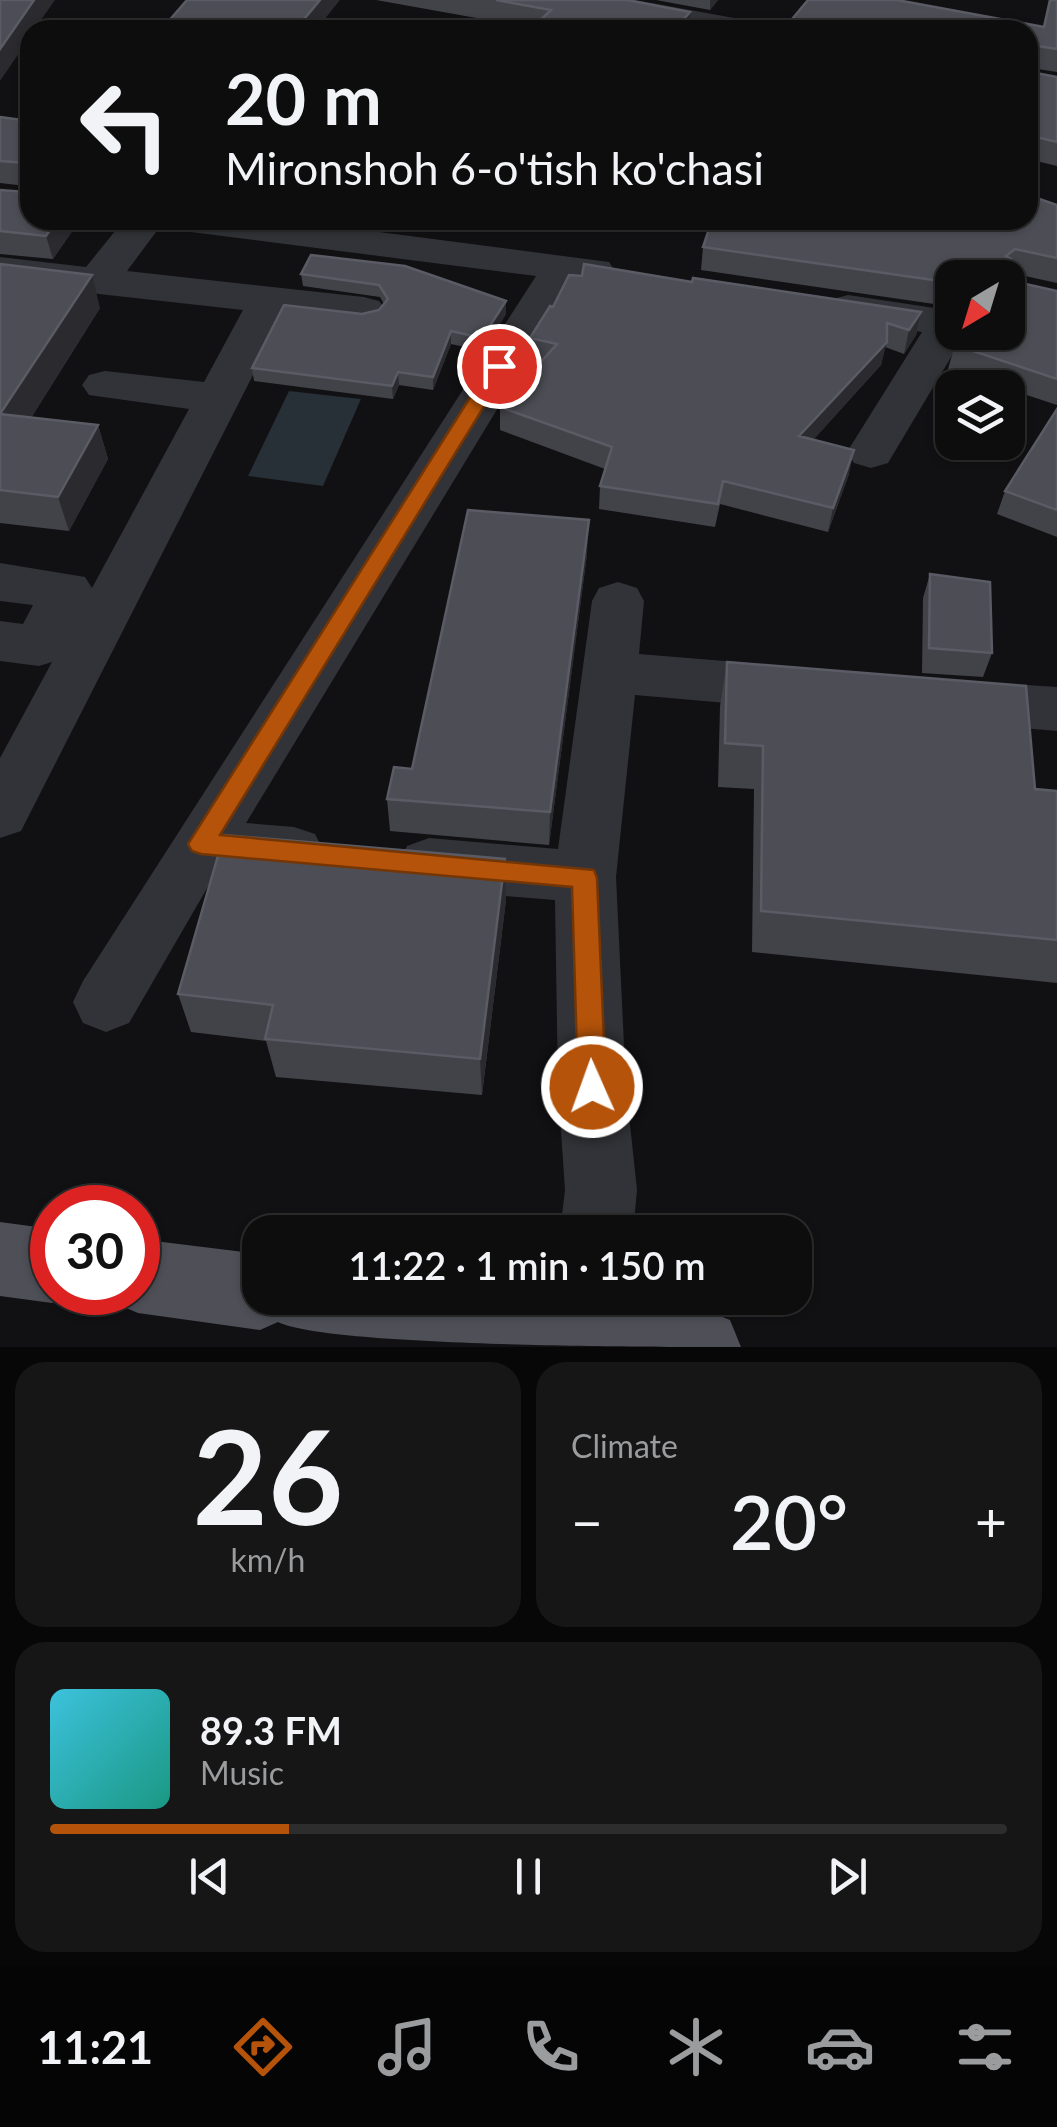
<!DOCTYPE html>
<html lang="en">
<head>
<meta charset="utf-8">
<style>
	:root { --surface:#0d0d0e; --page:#161617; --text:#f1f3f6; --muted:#9a9c9e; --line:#2d2d2e; --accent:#b45309 }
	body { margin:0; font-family:Lato,sans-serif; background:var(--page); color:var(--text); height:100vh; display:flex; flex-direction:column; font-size:38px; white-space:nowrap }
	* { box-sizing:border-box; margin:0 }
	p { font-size:32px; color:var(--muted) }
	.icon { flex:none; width:55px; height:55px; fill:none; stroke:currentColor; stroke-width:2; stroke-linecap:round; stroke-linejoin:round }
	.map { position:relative; height:1347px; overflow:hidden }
	.sheet { display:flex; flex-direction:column; gap:15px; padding:15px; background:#070708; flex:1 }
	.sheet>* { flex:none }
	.hud { position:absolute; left:20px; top:20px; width:1018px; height:210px; border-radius:30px; box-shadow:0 2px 8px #0004,0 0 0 2px var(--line); background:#0d0d0e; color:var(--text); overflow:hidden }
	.needle { width:65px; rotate:218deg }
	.fabs { position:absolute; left:935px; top:260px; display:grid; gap:20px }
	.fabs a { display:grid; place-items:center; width:90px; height:90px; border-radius:20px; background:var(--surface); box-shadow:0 2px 8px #0004,0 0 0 2px var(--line); font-size:50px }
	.speed { position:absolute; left:30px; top:1185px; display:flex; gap:20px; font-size:50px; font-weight:700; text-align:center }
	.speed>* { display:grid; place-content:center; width:130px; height:130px; border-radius:50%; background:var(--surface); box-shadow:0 2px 8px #0004,0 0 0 2px var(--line); line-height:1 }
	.speed .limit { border:15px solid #d22; background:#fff; color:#111 }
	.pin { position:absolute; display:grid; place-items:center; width:85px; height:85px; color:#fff; margin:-42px; border:5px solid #fff; border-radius:50%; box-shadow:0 2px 10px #0007 }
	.me { position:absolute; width:110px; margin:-55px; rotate:358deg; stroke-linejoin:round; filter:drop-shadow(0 0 8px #0008) }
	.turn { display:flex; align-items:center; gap:35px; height:210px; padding:0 40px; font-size:45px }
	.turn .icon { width:130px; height:130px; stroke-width:2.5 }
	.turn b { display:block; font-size:70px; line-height:85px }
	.big { font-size:75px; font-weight:600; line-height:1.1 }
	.sheet .widget { flex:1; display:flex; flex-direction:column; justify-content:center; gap:15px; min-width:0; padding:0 35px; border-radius:30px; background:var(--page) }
	.sheet .dial { align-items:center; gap:0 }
	.dial b { font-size:130px; line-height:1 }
	.song { display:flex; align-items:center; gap:30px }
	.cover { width:120px; height:120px; border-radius:15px; background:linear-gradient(135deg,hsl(190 70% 55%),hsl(170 70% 35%)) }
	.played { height:10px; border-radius:5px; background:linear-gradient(90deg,var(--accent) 25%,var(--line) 25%) }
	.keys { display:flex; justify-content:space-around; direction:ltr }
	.heat { display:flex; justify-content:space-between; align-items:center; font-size:55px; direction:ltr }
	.sheet .tiles { flex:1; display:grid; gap:15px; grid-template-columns:1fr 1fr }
	.widget:last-child { grid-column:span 2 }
	.trip { position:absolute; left:242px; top:1215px; width:570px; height:100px; border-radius:30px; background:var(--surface); box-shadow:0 2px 8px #0004,0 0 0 2px var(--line); font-weight:600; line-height:100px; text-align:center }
	.tabs { display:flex; height:160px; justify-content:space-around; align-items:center; background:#050506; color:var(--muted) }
	.tabs .icon { width:70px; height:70px }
	.tabs .active { color:var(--accent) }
	.tabs b { font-size:45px; color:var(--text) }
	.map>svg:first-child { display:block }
	.water { fill:#272f37 }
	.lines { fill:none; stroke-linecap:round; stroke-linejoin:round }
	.minor { fill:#323338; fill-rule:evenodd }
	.major { fill:#4e4f57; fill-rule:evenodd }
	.wall { fill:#424249 }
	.shaded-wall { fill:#2a2a2f }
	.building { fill:#4d4d55; stroke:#5a5b64; stroke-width:2.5 }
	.route { fill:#b45309; stroke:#753606; stroke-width:2.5 }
</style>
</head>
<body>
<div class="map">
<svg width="1057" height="1347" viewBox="0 0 1057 1347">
	<rect width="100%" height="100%" fill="#111113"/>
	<!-- water -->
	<path class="water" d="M289 391 361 399 323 486 248 476Z"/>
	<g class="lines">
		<!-- minor -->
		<path class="minor" d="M562 0H635L745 20 757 23 762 30H689L579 10 567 7Z
			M124 220H165L127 271 364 297 379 301 386 310 379 319 364 323 284 314 21 831 0 838V758L52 662 39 666 0 661V621L23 624 33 605 0 601V563L85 577 92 588 189 409 89 395 82 385 89 375 105 371 204 382 243 310 0 283V257L86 267Z
			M171 220H287L609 262 615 271 609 280 594 284 575 281 246 823 294 827 315 834 324 852 315 870 294 877 217 871 129 1023 106 1032 83 1023 73 1002 83 981 536 276 191 232 177 229Z
			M848 295 941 309 952 306V332H966L888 463 871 468 854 463 847 452 922 332 833 317 826 308 833 299Z
			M618 582 637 588 644 601 639 654 796 667 816 673 824 688 816 703 796 709 635 695 616 877 626 1087 637 1190 633 1232H560L565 1190 558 1087 555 900 429 890 407 882 398 864 407 846 429 838 558 849 592 601 599 588Z
			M951 680 1057 687V731L951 722 931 716 923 701 931 686Z"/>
		<!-- major -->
		<path class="major" d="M0 1222 52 1229V1292H78L52 1303 0 1296Z
			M138 1239 260 1254V1298H612L703 1309 730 1320 741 1347C661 1347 327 1347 278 1322L260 1330 138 1313 112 1302 108 1292H138Z"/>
	</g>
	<!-- wall -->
	<path class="wall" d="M376 0H627L532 28Z
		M656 0H718L710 10Z
		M1057 0V72L1031 68V72L1057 77V166L1028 159V30L1043 27Z
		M0 117 80 220 53 259 0 254V190L26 192V186L0 183Z
		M1057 205V283L1011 273 1012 281 1057 291V405L948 369 955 345 1008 278H952L941 305 701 270 703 247 1028 220Z
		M0 264 100 308 31 418 98 425 108 459 69 531 0 523Z
		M301 274 506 301V314L483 351 451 344 433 390 399 385 393 399 254 381 252 368 362 314 379 310 384 304 380 297 303 286Z
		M692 282 921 312 916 335 904 354 885 347 881 365 813 440 849 474 828 532 720 504 715 527 599 509 600 486 605 469 500 430V407L540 363 530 361V338L553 307Z
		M1057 409V537L997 514 1005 491Z
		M587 554 549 845 390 831 387 799Z
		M930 574 992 653 983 677 922 673 923 598Z
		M727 662 1035 789 1057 791V983L752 952 754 789 718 787 720 706Z
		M505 859 506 900 482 1095 276 1077 266 1041 191 1032 178 994Z"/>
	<!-- shaded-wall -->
	<path class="shaded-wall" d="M34 0H55L34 30H30V37L0 81V49Z
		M320 0H340L316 30H295Z
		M710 0H718L710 10Z
		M690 12 689 30H674Z
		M57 220H80L53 259 46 236Z
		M92 275 100 308 12 448 0 414Z
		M952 281V303L941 305 947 282Z
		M506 301V314L483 351 482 338Z
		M921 312 916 335 904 354 909 330Z
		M451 331V344L433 390V377Z
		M887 342 881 365 795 460 799 436Z
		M398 372 399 385 393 399 392 386Z
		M98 425 108 459 69 531 58 497Z
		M854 450 849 474 828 532 833 508Z
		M589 520 587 554 549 845 550 812Z
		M505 859 506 900 482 1095 480 1059Z"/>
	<!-- building -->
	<path class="building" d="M0 0H34L0 49Z
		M187 0H320L295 30H161Z
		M496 0H627L690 12 674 30H530L551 10Z
		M808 0H897L1044 27 1050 0H1057V49L1031 45V72L1057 77V142L1028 135V30H783Z
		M0 117 30 121V220H57L46 236 0 231V190L26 192V163L0 161Z
		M1028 195 1057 205V258L1015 249 1006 256 1011 259 1012 281 1057 291V379L955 345 962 332H1008V278H952V281L947 282 703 247 712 220H1028Z
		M311 255 405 266 506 301 482 338 451 331 433 377 398 372 392 386 252 368 284 305 362 314 379 310 388 299 379 285 301 274Z
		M0 264 92 275 0 414Z
		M584 264 692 282 693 278 921 312 909 330 887 323V342L799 436 854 450 833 508 723 481 718 504 600 486 612 447 500 407 557 344 530 338 550 306 553 307 569 275 582 276Z
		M1057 409V510L1005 491Z
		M0 414 98 425 58 497 0 490Z
		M468 510 589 520 550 812 387 799 394 767 412 769Z
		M930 574 990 582 992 653 929 648Z
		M727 662 1026 686 1035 789 1057 791V940L761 911 763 746 725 743Z
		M224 835 505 859 480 1059 265 1039 273 1005 178 994Z"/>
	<!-- route -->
	<path class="route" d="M499 360 509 366 220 835 594 870 597 878 606 1087 602 1096 592 1100 582 1096 578 1087 572 887 201 854 192 851 188 844 490 366Z"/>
</svg>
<div class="fabs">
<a><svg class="needle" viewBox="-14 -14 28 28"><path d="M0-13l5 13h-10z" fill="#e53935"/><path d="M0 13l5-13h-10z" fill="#9a9c9e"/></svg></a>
<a><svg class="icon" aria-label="layers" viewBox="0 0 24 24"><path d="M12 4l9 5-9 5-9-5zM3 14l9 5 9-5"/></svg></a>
</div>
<div class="speed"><div class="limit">30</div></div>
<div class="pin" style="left:499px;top:366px;background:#d93025"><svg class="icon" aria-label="arrive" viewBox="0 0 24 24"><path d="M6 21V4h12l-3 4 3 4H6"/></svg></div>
<svg class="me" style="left:592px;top:1087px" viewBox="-20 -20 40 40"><circle r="17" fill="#b45309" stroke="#fff" stroke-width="3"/><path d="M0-11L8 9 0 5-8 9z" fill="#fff"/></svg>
<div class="trip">11:22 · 1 min · 150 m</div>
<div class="hud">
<div class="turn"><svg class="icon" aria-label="left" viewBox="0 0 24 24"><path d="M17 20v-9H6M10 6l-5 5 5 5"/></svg><div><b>20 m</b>Mironshoh 6-o'tish ko'chasi</div></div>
</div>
</div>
<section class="sheet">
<div class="tiles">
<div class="widget dial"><b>26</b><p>km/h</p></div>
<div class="widget"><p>Climate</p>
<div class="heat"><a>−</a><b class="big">20°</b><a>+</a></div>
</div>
<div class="widget">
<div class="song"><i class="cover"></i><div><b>89.3 FM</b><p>Music</p></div></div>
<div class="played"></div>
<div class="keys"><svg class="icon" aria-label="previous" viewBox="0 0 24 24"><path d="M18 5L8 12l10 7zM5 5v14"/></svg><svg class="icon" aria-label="pause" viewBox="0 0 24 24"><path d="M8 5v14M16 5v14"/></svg><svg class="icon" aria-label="next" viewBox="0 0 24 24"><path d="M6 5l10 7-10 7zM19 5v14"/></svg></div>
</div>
</div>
</section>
<nav class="tabs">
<b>11:21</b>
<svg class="icon active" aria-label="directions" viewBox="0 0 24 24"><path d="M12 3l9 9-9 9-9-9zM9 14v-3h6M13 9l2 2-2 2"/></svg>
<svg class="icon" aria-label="music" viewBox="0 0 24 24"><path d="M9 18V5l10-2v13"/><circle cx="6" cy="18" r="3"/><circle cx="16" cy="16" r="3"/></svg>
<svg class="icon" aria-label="phone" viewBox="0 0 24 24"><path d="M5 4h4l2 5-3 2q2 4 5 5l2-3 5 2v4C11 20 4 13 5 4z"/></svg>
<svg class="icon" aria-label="climate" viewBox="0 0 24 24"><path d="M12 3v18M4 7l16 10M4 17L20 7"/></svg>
<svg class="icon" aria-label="car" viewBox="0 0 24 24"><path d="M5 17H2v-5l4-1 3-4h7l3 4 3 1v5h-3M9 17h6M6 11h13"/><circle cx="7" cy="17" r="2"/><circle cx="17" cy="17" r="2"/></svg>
<svg class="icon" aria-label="filters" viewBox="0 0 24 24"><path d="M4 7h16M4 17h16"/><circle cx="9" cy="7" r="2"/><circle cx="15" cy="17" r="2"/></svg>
</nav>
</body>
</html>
